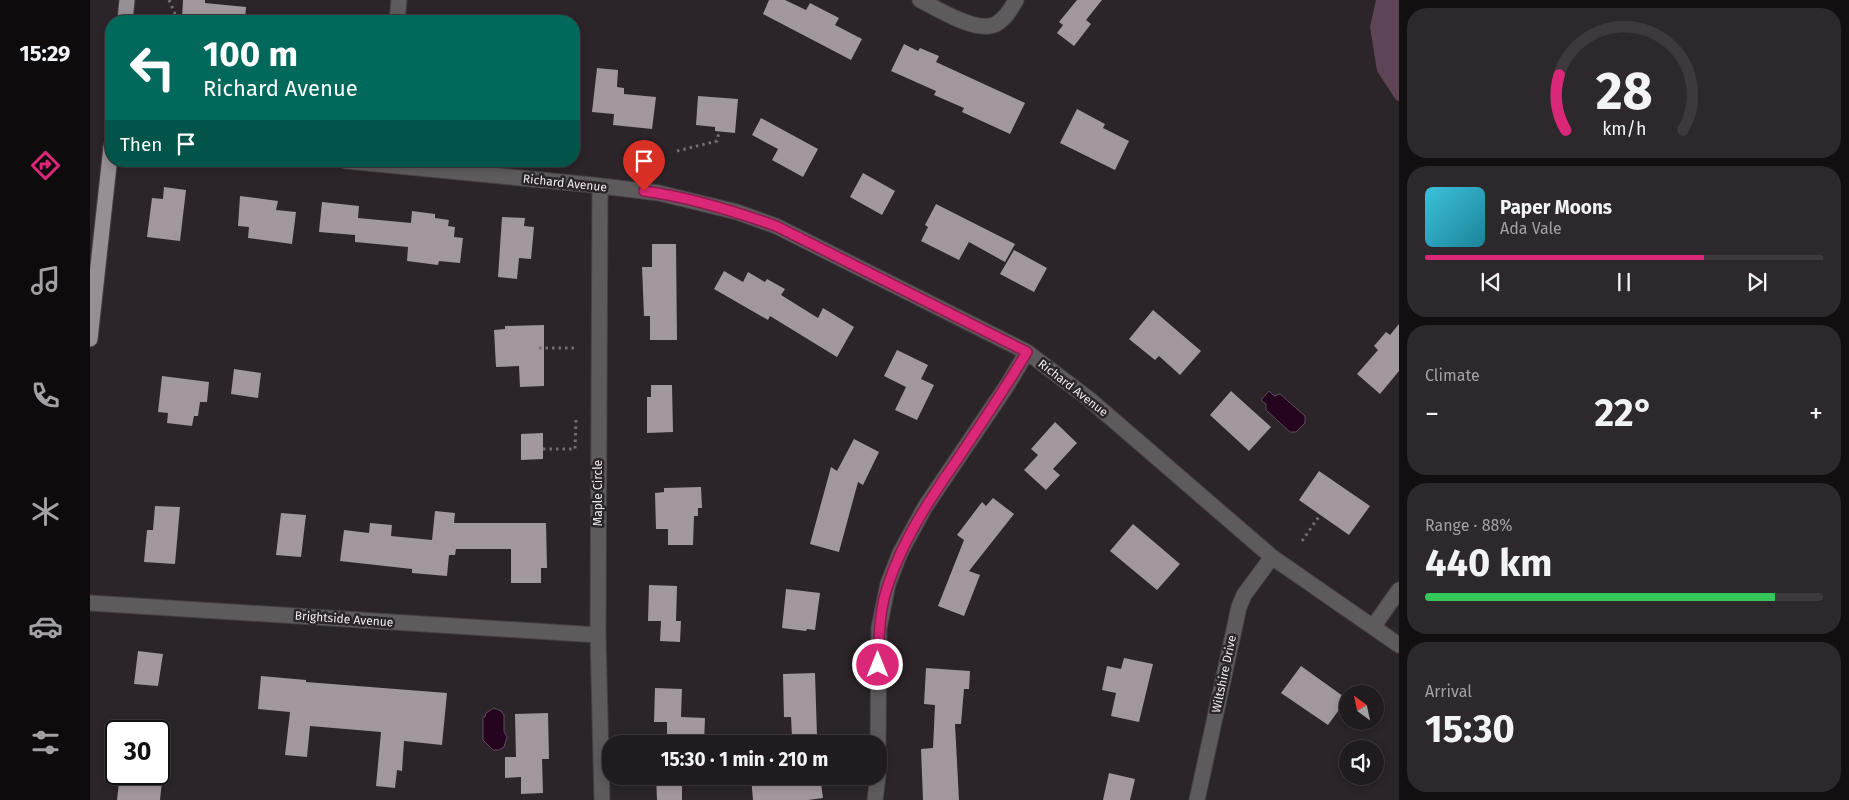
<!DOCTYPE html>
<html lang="en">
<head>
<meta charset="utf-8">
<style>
	:root { --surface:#201b1e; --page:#2d282b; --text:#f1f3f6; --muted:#a2a1a4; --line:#3d393c; --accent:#db2777 }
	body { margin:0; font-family:"Fira Sans",sans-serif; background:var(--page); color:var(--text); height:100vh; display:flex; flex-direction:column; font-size:19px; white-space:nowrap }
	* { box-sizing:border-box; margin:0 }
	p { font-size:16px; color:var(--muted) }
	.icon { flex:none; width:28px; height:28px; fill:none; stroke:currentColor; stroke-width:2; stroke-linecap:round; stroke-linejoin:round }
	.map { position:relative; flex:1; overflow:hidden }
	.drawer { display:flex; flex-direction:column; gap:8px; padding:8px; background:#120f10; width:450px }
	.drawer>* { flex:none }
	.guide { position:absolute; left:15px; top:15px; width:475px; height:152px; border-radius:20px; box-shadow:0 2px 8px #0003,0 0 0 1px var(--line); background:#00695c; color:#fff; overflow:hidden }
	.needle { width:32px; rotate:327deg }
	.tools { position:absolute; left:1249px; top:685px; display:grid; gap:10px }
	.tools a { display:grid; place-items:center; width:45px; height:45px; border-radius:50%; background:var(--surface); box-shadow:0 2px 8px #0003,0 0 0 1px var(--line); font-size:25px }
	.speed { position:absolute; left:15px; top:720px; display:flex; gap:10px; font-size:25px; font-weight:700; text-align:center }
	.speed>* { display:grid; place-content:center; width:65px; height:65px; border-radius:50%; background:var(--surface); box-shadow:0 2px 8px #0003,0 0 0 1px var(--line); line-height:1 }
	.speed .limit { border:2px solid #111; border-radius:8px; background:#fff; color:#111 }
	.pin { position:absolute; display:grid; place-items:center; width:42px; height:42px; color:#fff; margin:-51px -21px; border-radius:50% 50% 50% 0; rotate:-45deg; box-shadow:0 0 5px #0007 }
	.pin .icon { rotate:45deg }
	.me { position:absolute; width:55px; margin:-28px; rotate:0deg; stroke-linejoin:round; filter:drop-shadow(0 0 4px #0008) }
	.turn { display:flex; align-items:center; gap:18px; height:105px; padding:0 15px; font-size:22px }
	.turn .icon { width:65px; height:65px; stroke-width:2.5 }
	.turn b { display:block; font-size:35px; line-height:42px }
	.then { display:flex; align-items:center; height:48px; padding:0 15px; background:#0003; gap:10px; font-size:19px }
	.big { font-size:38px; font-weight:700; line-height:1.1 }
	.drawer .widget { flex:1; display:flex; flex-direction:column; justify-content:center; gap:8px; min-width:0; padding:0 18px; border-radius:20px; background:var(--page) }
	.drawer .dial { align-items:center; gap:0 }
	.dial svg { height:130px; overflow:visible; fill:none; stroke:var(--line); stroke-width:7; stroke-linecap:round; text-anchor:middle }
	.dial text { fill:var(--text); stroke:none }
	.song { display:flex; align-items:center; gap:15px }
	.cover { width:60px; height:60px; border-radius:8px; background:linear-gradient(135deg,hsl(190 70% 55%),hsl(190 70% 35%)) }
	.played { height:5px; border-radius:2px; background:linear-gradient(90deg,var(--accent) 70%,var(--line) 70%) }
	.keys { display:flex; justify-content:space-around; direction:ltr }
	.heat { display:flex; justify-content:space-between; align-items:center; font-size:28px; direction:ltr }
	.charge { height:8px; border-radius:4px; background:linear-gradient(90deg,#34c759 88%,var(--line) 0) }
	.trip { position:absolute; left:512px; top:735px; width:285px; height:50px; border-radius:20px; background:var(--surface); box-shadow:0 2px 8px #0003,0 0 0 1px var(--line); font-weight:700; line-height:50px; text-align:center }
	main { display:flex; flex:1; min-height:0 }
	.menu { display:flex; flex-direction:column; width:90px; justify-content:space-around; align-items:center; background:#0d0b0c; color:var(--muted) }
	.menu .icon { width:35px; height:35px }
	.menu .current { color:var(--accent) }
	.menu b { font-size:22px; color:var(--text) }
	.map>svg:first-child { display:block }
	.green { fill:#5d4556 }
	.water { fill:#24041e; stroke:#61495c }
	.building { fill:#a1989e }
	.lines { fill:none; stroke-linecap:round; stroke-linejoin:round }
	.minor-casing { stroke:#474044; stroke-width:17 }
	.major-casing { stroke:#474044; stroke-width:17 }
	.path { stroke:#746d71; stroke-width:3; stroke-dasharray:2.5 4; stroke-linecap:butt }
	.minor { stroke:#5e5b5d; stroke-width:15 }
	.major { stroke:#968f94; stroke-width:15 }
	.route-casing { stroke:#8e194d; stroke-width:12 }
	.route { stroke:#db2777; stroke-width:9 }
	.labels { text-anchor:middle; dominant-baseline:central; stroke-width:5; stroke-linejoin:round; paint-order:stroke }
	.street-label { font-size:12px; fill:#f0ebee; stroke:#2b2428 }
</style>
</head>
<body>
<main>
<nav class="menu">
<b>15:29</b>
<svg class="icon current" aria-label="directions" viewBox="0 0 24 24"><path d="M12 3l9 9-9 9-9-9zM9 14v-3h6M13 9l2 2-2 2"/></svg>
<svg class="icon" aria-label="music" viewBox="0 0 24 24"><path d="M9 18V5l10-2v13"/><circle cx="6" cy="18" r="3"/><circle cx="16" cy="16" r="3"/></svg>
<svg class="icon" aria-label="phone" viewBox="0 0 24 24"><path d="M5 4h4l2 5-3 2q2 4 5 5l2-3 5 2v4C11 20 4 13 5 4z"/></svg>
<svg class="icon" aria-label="climate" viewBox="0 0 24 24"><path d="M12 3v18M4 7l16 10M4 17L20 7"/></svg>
<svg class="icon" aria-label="car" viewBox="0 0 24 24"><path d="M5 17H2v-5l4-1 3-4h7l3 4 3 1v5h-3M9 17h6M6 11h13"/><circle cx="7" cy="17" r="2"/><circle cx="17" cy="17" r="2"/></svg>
<svg class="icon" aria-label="filters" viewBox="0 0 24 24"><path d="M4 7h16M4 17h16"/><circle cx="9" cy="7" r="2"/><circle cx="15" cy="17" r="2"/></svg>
</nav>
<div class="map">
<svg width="1309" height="800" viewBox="0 0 1309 800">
	<rect width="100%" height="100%" fill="#2b2428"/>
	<!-- green -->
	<path class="green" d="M1286 0H1309V101L1306 100 1287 71 1280 27Z"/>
	<!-- water -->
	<path class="water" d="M1179 391 1184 396 1190 394 1215 416V423L1206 432H1200L1176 410V404L1171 400Z
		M404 708 411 711 414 715V731L417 737 414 747 409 750H403L393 740V717H395L396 713Z"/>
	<!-- building -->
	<path class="building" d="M93 0H115V3L156 7 155 21H96V19H92Z
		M679 0H695L716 10 720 3 749 18 745 25 772 39 761 60 673 14Z
		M987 0H1012L996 20 1001 24 984 46 967 33 973 25 969 22Z
		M814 44 828 51 830 48 849 56 846 62 935 103 920 134 872 112 874 108 844 95 846 91 801 71Z
		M507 68 528 70 527 87 534 88V94L566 97 562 129 523 125 524 114 502 112Z
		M608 96 648 99 645 133 625 131V127L606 125Z
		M987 109 1015 124 1013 128 1039 141 1025 170 970 143Z
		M671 118 728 149 713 177 682 160 688 149 662 135Z
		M773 173 805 191 792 215 760 197Z
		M74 187 96 190 90 241 57 237 62 198 73 199Z
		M150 196 188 201 186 210 206 212 202 244 158 238 159 227 148 226Z
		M232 202 269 206 268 218 321 223 322 211 345 214V218L359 220 358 226 365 227 364 237 373 238 370 263 349 261 348 265 317 261 318 247 265 242V235L229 232Z
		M846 204 925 244 915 262 879 242 869 260 831 241 838 227 835 225Z
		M412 217 435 218 434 226 444 227 441 259 429 258 427 279 408 277Z
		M562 244H586L587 340H560V316H554L552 267H562Z
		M924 250 957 268 944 292 910 274Z
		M634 271 653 282 658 272 675 282 677 279 695 289 691 295 728 318 733 308 764 327 747 357 680 316 678 320 624 289Z
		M1063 310 1111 351 1090 375 1069 356 1065 360 1039 339Z
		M1309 324V371L1290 394 1267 374 1288 350 1284 346 1296 332 1300 335Z
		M454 325V386L430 387 429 366 406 367 404 330 415 329V326Z
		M807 350 838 365 831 379 844 385 827 420 805 410 816 387 794 376Z
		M144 369 171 373 168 398 141 394Z
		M72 376 119 382 117 402H110L108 416H104L102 426 77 423 78 413 68 412Z
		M561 385H582L583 432 557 433V397H561Z
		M1141 391 1181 427 1159 451 1120 415Z
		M965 422 987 443 963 469 970 475 956 490 934 470 948 455 941 449Z
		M453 433V459L431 460V434Z
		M764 439 789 452 773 485 768 482 749 552 720 544 741 467 747 471Z
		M1229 471 1280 506 1259 535 1209 500Z
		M611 487 612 508H608V516H604L603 545H578V529H566L565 493 574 492V488Z
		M903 498 924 514 879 571 890 575 874 616 848 606 874 540 867 535 892 502 896 506Z
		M65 506 90 507 85 564 54 562 57 530H63Z
		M345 511 365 513 364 523H456L457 568H451V583H421V549H366L365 555H359L357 576 322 573V569L250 561 254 530 279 533 280 523 302 525 301 536 342 540Z
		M191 513 216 515 211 557 186 555Z
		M1043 524 1090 564 1067 590 1020 551Z
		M559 585 587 586 586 621H591L590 642 570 641 571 621H558Z
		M696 589 730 593 725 630 717 629 716 631 692 628Z
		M48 651 73 654 68 686 44 684Z
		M1034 658 1063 664 1049 722 1021 716 1026 693 1012 690 1017 666 1031 669Z
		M1211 666 1257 699 1238 725 1191 693Z
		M836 668 880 671 879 689H874L871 724H865L869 800H833L831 749 843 748 845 705 834 704Z
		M725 673 727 736 702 737 701 717H694L693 674Z
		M171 676 216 680V682L357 693 352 745 314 741 312 771 307 770 305 788 286 786 291 732 220 726 217 757 195 755 200 712 168 709Z
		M565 688 592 689 591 717 615 718 614 743H577V722H564Z
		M458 713 459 759H452L453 793 431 794V777L415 778V757H426L425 714Z
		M1019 773 1045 779 1040 800H1013Z
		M30 774H69L68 780 72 781 70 800H27Z
		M566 776H592V800H567Z
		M661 776H730L733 798 718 800H663Z"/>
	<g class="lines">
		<!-- minor casing -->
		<g class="minor-casing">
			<path id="minor" d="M830 0C848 9 887 34 906 24 916 18 921 9 926 0
				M307 21 309 0
				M256 161 503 185 569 193 647 212 686 226 937 352 999 399 1182 557 1309 645
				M510 186 508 635 512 800
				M0 603 508 635
				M1283 627 1309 590
				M788 744 789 628 798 584 810 553 835 507 918 384 937 352
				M785 800 788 776
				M1107 800 1149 607 1154 595 1182 557"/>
		</g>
		<!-- major casing -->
		<g class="major-casing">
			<path id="major" d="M35 21 37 0
				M0 339 21 147"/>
		</g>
		<!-- path -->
		<path class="path" d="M79 0 88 21
			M587 151 627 141 629 132
			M449 348H484
			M453 449H485L486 420
			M1212 541 1230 515"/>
		<!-- minor -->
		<use href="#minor" class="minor"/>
		<!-- major -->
		<use href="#major" class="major"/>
	</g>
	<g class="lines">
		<!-- route casing -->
		<g class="route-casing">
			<path id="route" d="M554 191C599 197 644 211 686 226L937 352C915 389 891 424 867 460 840 499 814 538 799 582 789 609 789 637 788 665"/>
		</g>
		<!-- route -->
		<use href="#route" class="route"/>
	</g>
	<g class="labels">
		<!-- street labels -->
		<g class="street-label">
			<text transform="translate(475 183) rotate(6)">Richard Avenue</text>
			<text transform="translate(983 388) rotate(38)">Richard Avenue</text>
			<text transform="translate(508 493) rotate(-90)">Maple Circle</text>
			<text transform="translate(254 619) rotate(4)">Brightside Avenue</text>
			<text transform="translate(1134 674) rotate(-78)">Wiltshire Drive</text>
		</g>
	</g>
</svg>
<div class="tools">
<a><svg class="needle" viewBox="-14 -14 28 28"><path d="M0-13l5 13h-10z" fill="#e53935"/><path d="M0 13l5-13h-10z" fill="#a2a1a4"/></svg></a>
<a><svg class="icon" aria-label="sound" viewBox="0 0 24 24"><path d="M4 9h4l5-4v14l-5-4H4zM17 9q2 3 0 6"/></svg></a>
</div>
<div class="speed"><div class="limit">30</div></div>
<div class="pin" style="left:554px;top:191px;background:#d93025"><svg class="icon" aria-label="arrive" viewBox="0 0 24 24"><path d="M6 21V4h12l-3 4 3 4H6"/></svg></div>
<svg class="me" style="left:788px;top:665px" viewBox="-20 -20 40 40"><circle r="17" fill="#db2777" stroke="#fff" stroke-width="3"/><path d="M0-11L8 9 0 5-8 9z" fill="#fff"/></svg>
<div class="trip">15:30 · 1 min · 210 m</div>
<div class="guide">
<div class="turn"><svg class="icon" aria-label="left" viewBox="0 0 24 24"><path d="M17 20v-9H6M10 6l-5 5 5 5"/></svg><div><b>100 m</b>Richard Avenue</div></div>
<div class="then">Then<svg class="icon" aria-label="arrive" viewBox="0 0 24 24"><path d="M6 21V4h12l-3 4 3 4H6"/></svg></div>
</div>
</div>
<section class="drawer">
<div class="widget dial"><svg viewBox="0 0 100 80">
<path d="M14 69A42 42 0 1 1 86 69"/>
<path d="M14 69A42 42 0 0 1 10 35" stroke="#db2777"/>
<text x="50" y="56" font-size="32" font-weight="700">28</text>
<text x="50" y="72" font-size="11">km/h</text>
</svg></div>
<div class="widget">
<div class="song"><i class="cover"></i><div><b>Paper Moons</b><p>Ada Vale</p></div></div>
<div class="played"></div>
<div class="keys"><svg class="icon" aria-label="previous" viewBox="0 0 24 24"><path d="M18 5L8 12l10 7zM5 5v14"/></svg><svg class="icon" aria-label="pause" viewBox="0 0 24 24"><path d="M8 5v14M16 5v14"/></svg><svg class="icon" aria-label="next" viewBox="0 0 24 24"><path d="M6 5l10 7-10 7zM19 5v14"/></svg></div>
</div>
<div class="widget"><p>Climate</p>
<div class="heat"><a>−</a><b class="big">22°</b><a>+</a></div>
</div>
<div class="widget"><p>Range · 88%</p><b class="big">440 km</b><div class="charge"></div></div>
<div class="widget"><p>Arrival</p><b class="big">15:30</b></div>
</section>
</main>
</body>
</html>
